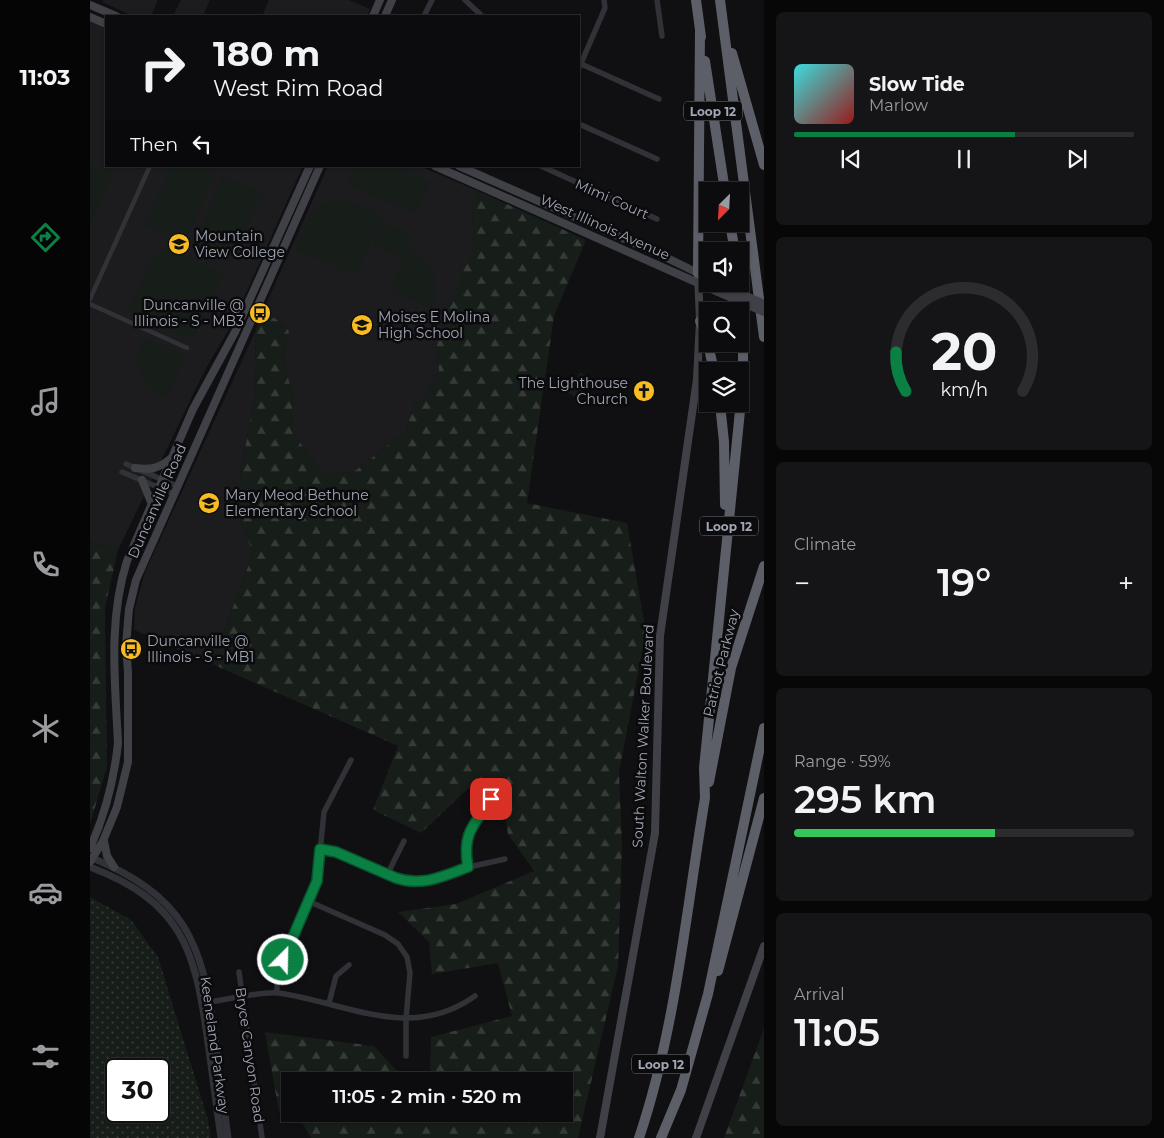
<!DOCTYPE html>
<html lang="en">
<head>
<meta charset="utf-8">
<style>
	:root { --surface:#0c0c0e; --page:#151517; --text:#f1f3f6; --muted:#9a9b9e; --line:#2c2c2e; --accent:#0b8043 }
	body { margin:0; font-family:Montserrat,sans-serif; background:var(--page); color:var(--text); height:100vh; display:flex; flex-direction:column; font-size:19px; white-space:nowrap }
	* { box-sizing:border-box; margin:0 }
	p { font-size:16px; color:var(--muted) }
	.icon { flex:none; width:28px; height:28px; fill:none; stroke:currentColor; stroke-width:2; stroke-linecap:round; stroke-linejoin:round }
	.map { position:relative; flex:1; overflow:hidden }
	.drawer { display:flex; flex-direction:column; gap:12px; padding:12px; background:#070708; width:400px }
	.drawer>* { flex:none }
	.banner { position:absolute; left:15px; top:15px; width:475px; height:152px; border-radius:0px; box-shadow:0 1px 4px #0004,0 0 0 1px var(--line); background:#0c0c0e; color:var(--text); overflow:hidden }
	.needle { width:32px; rotate:204deg }
	.buttons { position:absolute; left:609px; top:182px; display:grid; gap:10px }
	.buttons a { display:grid; place-items:center; width:50px; height:50px; border-radius:0px; background:var(--surface); box-shadow:0 1px 4px #0004,0 0 0 1px var(--line); font-size:25px }
	.speed { position:absolute; left:15px; top:1058px; display:flex; gap:10px; font-size:25px; font-weight:700; text-align:center }
	.speed>* { display:grid; place-content:center; width:65px; height:65px; border-radius:50%; background:var(--surface); box-shadow:0 1px 4px #0004,0 0 0 1px var(--line); line-height:1 }
	.speed .limit { border:2px solid #111; border-radius:8px; background:#fff; color:#111 }
	.pin { position:absolute; display:grid; place-items:center; width:42px; height:42px; color:#fff; margin:-21px; border-radius:10px; box-shadow:0 2px 8px #0006 }
	.me { position:absolute; width:55px; margin:-28px; rotate:23deg; stroke-linejoin:round; filter:drop-shadow(0 0 4px #0008) }
	.turn { display:flex; align-items:center; gap:18px; height:105px; padding:0 25px; font-size:22px }
	.turn .icon { width:65px; height:65px; stroke-width:2.5 }
	.turn b { display:block; font-size:35px; line-height:42px }
	.then { display:flex; align-items:center; height:48px; padding:0 25px; background:#0003; gap:10px; font-size:19px }
	.big { font-size:38px; font-weight:600; line-height:1.1 }
	.drawer .widget { flex:1; display:flex; flex-direction:column; justify-content:center; gap:8px; min-width:0; padding:0 18px; border-radius:8px; background:var(--page) }
	.drawer .dial { align-items:center; gap:0 }
	.dial svg { height:130px; overflow:visible; fill:none; stroke:var(--line); stroke-width:7; stroke-linecap:round; text-anchor:middle }
	.dial text { fill:var(--text); stroke:none }
	.song { display:flex; align-items:center; gap:15px }
	.cover { width:60px; height:60px; border-radius:8px; background:linear-gradient(135deg,hsl(180 70% 55%),hsl(0 70% 35%)) }
	.played { height:5px; border-radius:2px; background:linear-gradient(90deg,var(--accent) 65%,var(--line) 65%) }
	.keys { display:flex; justify-content:space-around; direction:ltr }
	.heat { display:flex; justify-content:space-between; align-items:center; font-size:28px; direction:ltr }
	.charge { height:8px; border-radius:4px; background:linear-gradient(90deg,#34c759 59%,var(--line) 0) }
	.trip { position:absolute; left:191px; top:1072px; width:292px; height:50px; border-radius:0px; background:var(--surface); box-shadow:0 1px 4px #0004,0 0 0 1px var(--line); font-weight:600; line-height:50px; text-align:center }
	main { display:flex; flex:1; min-height:0 }
	.menu { display:flex; flex-direction:column; width:90px; justify-content:space-around; align-items:center; background:#050506; color:var(--muted) }
	.menu .icon { width:35px; height:35px }
	.menu .on { color:var(--accent) }
	.menu b { font-size:22px; color:var(--text) }
	.map>svg:first-child { display:block }
	.built { fill:#1c1c1f }
	.grass { fill:url(#grass-dots); fill-rule:evenodd }
	.forest { fill:url(#forest-firs) }
	.park { fill:#171d18 }
	.lines { fill:none; stroke-linecap:round; stroke-linejoin:round }
	.pedestrian { stroke:#313237; stroke-width:4.5 }
	.minor { stroke:#313237; stroke-width:5.5 }
	.tertiary { stroke:#313237; stroke-width:7 }
	.secondary { stroke:#3f4147; stroke-width:8 }
	.motorway { stroke:#5d5f68; stroke-width:10 }
	.secondary-bridge { stroke:#3f4147; stroke-width:8 }
	.route-casing { stroke:#07532c; stroke-width:12 }
	.route { stroke:#0b8043; stroke-width:9 }
	.labels { text-anchor:middle; dominant-baseline:central; stroke-width:5; stroke-linejoin:round; paint-order:stroke }
	.shield { fill:#0b0b0d; stroke:#747881; stroke-width:1 }
	.shield-label { font-size:12px; font-weight:bold; fill:#a1a6b3 }
	.street-label { font-size:14px; fill:#a1a6b3; stroke:#0b0b0d }
	.poi-label { font-size:14px; fill:#a1a6b3; stroke:#0b0b0d; text-anchor:start }
</style>
</head>
<body>
<main>
<nav class="menu">
<b>11:03</b>
<svg class="icon on" aria-label="directions" viewBox="0 0 24 24"><path d="M12 3l9 9-9 9-9-9zM9 14v-3h6M13 9l2 2-2 2"/></svg>
<svg class="icon" aria-label="music" viewBox="0 0 24 24"><path d="M9 18V5l10-2v13"/><circle cx="6" cy="18" r="3"/><circle cx="16" cy="16" r="3"/></svg>
<svg class="icon" aria-label="phone" viewBox="0 0 24 24"><path d="M5 4h4l2 5-3 2q2 4 5 5l2-3 5 2v4C11 20 4 13 5 4z"/></svg>
<svg class="icon" aria-label="climate" viewBox="0 0 24 24"><path d="M12 3v18M4 7l16 10M4 17L20 7"/></svg>
<svg class="icon" aria-label="car" viewBox="0 0 24 24"><path d="M5 17H2v-5l4-1 3-4h7l3 4 3 1v5h-3M9 17h6M6 11h13"/><circle cx="7" cy="17" r="2"/><circle cx="17" cy="17" r="2"/></svg>
<svg class="icon" aria-label="filters" viewBox="0 0 24 24"><path d="M4 7h16M4 17h16"/><circle cx="9" cy="7" r="2"/><circle cx="15" cy="17" r="2"/></svg>
</nav>
<div class="map">
<svg width="674" height="1138" viewBox="0 0 674 1138">
	<defs>
		<pattern id="grass-dots" width="8" height="8" patternUnits="userSpaceOnUse" patternTransform="scale(1.25)"><rect width="8" height="8" fill="#171d18"/><path d="M2 2h.1M6 6h.1" fill="none" stroke="#363b37" stroke-width="1.8" stroke-linecap="round"/></pattern>
		<pattern id="forest-firs" width="22" height="20" patternUnits="userSpaceOnUse" patternTransform="scale(1.25)"><rect width="22" height="20" fill="#171d18"/><path d="M5 1l3.5 6h-7zM16 11l3.5 6h-7z" fill="#363b37"/></pattern>
	</defs>
	<rect width="100%" height="100%" fill="#101012"/>
	<!-- built -->
	<path class="built" d="M14 0H68L61 16H43L12 2Z
		M91 0H120L113 16H83Z
		M179 0H259L280 9 277 16H172Z
		M0 21 16 29V166H213L143 322 115 370 28 550 0 541Z
		M238 166H330L388 191 382 206 384 246 346 350 349 370 336 397 324 404 316 431 265 471 234 475 201 430 203 396 193 359 199 331 186 319 172 313Z
		M166 330 164 400 150 476 154 493 148 514 163 553 122 664 44 630 45 608 55 572Z"/>
	<!-- grass -->
	<path class="grass" d="M0 897 41 920 68 957 118 1120 121 1138H0ZM26 1069H69V1111H26Z"/>
	<!-- forest -->
	<path class="forest" d="M388 191 496 240 464 316 437 503 537 523 556 632 529 772 532 845 528 966 488 1138H221L213 1124 189 1112 175 1032 284 1046 305 1069 331 1081H200V1114H475V1081H340L341 1037 422 1016 408 963 342 974 339 942 308 912 366 904 444 871 418 834 410 787 385 782 331 833 283 810 308 746 122 664 163 553 148 514 154 493 150 476 164 400 166 330 172 313 186 319 199 331 193 359 203 396 201 430 234 475 265 471 316 431 324 404 336 397 349 370 346 350 355 313 384 246 382 205Z
		M0 541 28 550 15 608 17 767 0 824Z
		M674 1028V1138H634Z"/>
	<!-- park -->
	<path class="park" d="M0 161 24 172 0 224Z
		M82 166H109L126 174 95 242 55 224Z
		M264 166H303L340 182 326 214 257 184Z
		M133 176 172 193 140 263 102 246Z
		M249 202 265 203 292 215 268 271 261 274 204 248 217 222 234 203Z
		M293 223 321 235 312 257 283 244Z
		M319 247C343 259 351 284 341 308L302 291 301 287Z
		M76 250 85 251 133 273 105 335 96 338 38 310 62 258 69 252Z
		M53 338 93 355 94 360 76 398C52 387 42 363 53 338Z
		M490 372 500 378 489 399 478 393Z"/>
	<g class="lines">
		<!-- pedestrian -->
		<path class="pedestrian" d="M0 299 60 166
			M0 304 97 348"/>
		<!-- minor -->
		<path class="minor" d="M375 0 392 16
			M567 0 572 36
			M334 16 342 0
			M489 63 569 99
			M489 68 515 8 514 0
			M489 124 567 159
			M451 166 567 219
			M36 464 87 486
			M32 472 84 494
			M231 849 246 852 316 882H336L379 867 415 859
			M379 867C372 834 383 826 401 799
			M297 875 314 841
			M218 901 295 935 308 944 317 957 320 973 316 1019V1056
			M149 972 172 1138
			M187 992V975L227 881 234 812 261 760
			M121 1002C138 999 173 991 189 993 257 1003 321 1042 385 996
			M239 1003 246 976 259 965"/>
		<!-- tertiary -->
		<path class="tertiary" d="M0 857C95 896 113 942 125 1039 129 1072 134 1105 138 1138
			M0 867C90 901 105 948 117 1036 122 1070 126 1104 131 1138"/>
		<!-- secondary -->
		<path class="secondary" d="M0 5 26 16
			M283 16 290 0
			M295 16 302 0
			M0 17 16 24
			M345 166 626 291
			M369 166 573 256 618 278
			M45 468C60 470 68 469 80 459
			M52 480 61 502
			M14 841 17 856 24 867
			M0 848C15 815 24 780 28 743 25 682 18 620 37 561L103 409 145 332 220 166
			M0 862 13 841 27 807 38 762V672L36 646 39 609 46 580 230 166
			M510 1138 565 833 570 636 607 379 610 321 608 273
			M606 1138 674 946"/>
		<!-- motorway -->
		<path class="motorway" d="M606 0 611 37
			M630 0 674 337
			M642 53 674 165
			M615 61 635 191
			M640 224 645 251
			M608 273 610 31
			M610 321 618 343
			M618 344 624 371
			M630 404 634 442 635 505
			M619 782 641 668 674 566
			M628 971 674 798
			M549 1138C586 1028 596 911 615 798L614 768 653 381V334L649 284
			M571 1138 591 1090 618 994 674 728"/>
		<!-- secondary-bridge -->
		<path class="secondary-bridge" d="M629 284 674 304
			M626 291 674 312"/>
	</g>
	<g class="lines">
		<!-- route casing -->
		<g class="route-casing">
			<path id="route" d="M193 960 227 881 230 849 246 852 306 878C332 887 354 876 378 867 372 834 383 826 401 799"/>
		</g>
		<!-- route -->
		<use href="#route" class="route"/>
	</g>
	<!-- icons -->
	<defs>
		<g id="university-disc" transform="scale(1.125)"><circle r="9.5" fill="#f8bb22" stroke="#0b0b0d"/><path d="M0-5L7-2L0 1L-7-2ZM-4 1L0 2.5L4 1V4Q0 6-4 4Z" fill="#111"/></g>
		<g id="bus-disc" transform="scale(1.125)"><circle r="9.5" fill="#f8bb22" stroke="#0b0b0d"/><path d="M-5-6H5V4H4V6H2V4H-2V6H-4V4H-5ZM-3.5-4V0h7V-4ZM-3.5 1.2v1.5H-2V1.2ZM2 1.2v1.5H3.5V1.2Z" fill="#111"/></g>
		<g id="school-disc" transform="scale(1.125)"><circle r="9.5" fill="#f8bb22" stroke="#0b0b0d"/><path d="M0-5L7-2L0 1L-7-2ZM-4 1L0 2.5L4 1V4Q0 6-4 4Z" fill="#111"/></g>
		<g id="church-disc" transform="scale(1.125)"><circle r="9.5" fill="#f8bb22" stroke="#0b0b0d"/><path d="M-1.2-6h2.4v3.5h3.3v2.4h-3.3V6h-2.4V-.1h-3.3v-2.4h3.3Z" fill="#111"/></g>
	</defs>
	<g fill-rule="evenodd">
		<use href="#university-disc" x="89" y="244"/>
		<use href="#bus-disc" x="170" y="313"/>
		<use href="#school-disc" x="272" y="325"/>
		<use href="#church-disc" x="554" y="391"/>
		<use href="#school-disc" x="119" y="503"/>
		<use href="#bus-disc" x="41" y="649"/>
	</g>
	<g class="labels">
		<!-- shield labels -->
		<g class="shield">
			<rect x="594" y="101.5" width="58" height="19" rx="4"/>
			<rect x="610" y="516.5" width="58" height="19" rx="4"/>
			<rect x="542" y="1054.5" width="58" height="19" rx="4"/>
		</g>
		<g class="shield-label">
			<text x="623" y="111">Loop 12</text>
			<text x="639" y="526">Loop 12</text>
			<text x="571" y="1064">Loop 12</text>
		</g>
		<!-- street labels -->
		<g class="street-label">
			<text transform="translate(522 199) rotate(24)">Mimi Court</text>
			<text transform="translate(515 227) rotate(24)">West Illinois Avenue</text>
			<text transform="translate(67 501) rotate(-66)">Duncanville Road</text>
			<text transform="translate(631 663) rotate(-76)">Patriot Parkway</text>
			<text transform="translate(553 736) rotate(-87)">South Walton Walker Boulevard</text>
			<text transform="translate(125 1045) rotate(82)">Keeneland Parkway</text>
			<text transform="translate(160 1055) rotate(82)">Bryce Canyon Road</text>
		</g>
		<!-- poi labels -->
		<g class="poi-label">
			<text x="105" y="236">Mountain<tspan x="105" dy="16">View College</tspan></text>
			<text x="154" y="305" text-anchor="end">Duncanville @<tspan x="154" dy="16">Illinois - S - MB3</tspan></text>
			<text x="288" y="317">Moises E Molina<tspan x="288" dy="16">High School</tspan></text>
			<text x="538" y="383" text-anchor="end">The Lighthouse<tspan x="538" dy="16">Church</tspan></text>
			<text x="135" y="495">Mary Meod Bethune<tspan x="135" dy="16">Elementary School</tspan></text>
			<text x="57" y="641">Duncanville @<tspan x="57" dy="16">Illinois - S - MB1</tspan></text>
		</g>
	</g>
</svg>
<div class="buttons">
<a><svg class="needle" viewBox="-14 -14 28 28"><path d="M0-13l5 13h-10z" fill="#e53935"/><path d="M0 13l5-13h-10z" fill="#9a9b9e"/></svg></a>
<a><svg class="icon" aria-label="sound" viewBox="0 0 24 24"><path d="M4 9h4l5-4v14l-5-4H4zM17 9q2 3 0 6"/></svg></a>
<a><svg class="icon" aria-label="search" viewBox="0 0 24 24"><circle cx="10" cy="10" r="6"/><path d="M15 15l6 6"/></svg></a>
<a><svg class="icon" aria-label="layers" viewBox="0 0 24 24"><path d="M12 4l9 5-9 5-9-5zM3 14l9 5 9-5"/></svg></a>
</div>
<div class="speed"><div class="limit">30</div></div>
<div class="pin" style="left:401px;top:799px;background:#d93025"><svg class="icon" aria-label="arrive" viewBox="0 0 24 24"><path d="M6 21V4h12l-3 4 3 4H6"/></svg></div>
<svg class="me" style="left:193px;top:960px" viewBox="-20 -20 40 40"><circle r="17" fill="#0b8043" stroke="#fff" stroke-width="3"/><path d="M0-11L8 9 0 5-8 9z" fill="#fff"/></svg>
<div class="trip">11:05 · 2 min · 520 m</div>
<div class="banner">
<div class="turn"><svg class="icon" aria-label="right" viewBox="0 0 24 24"><path d="M7 20v-9h11M14 6l5 5-5 5"/></svg><div><b>180 m</b>West Rim Road</div></div>
<div class="then">Then<svg class="icon" aria-label="left" viewBox="0 0 24 24"><path d="M17 20v-9H6M10 6l-5 5 5 5"/></svg></div>
</div>
</div>
<section class="drawer">
<div class="widget">
<div class="song"><i class="cover"></i><div><b>Slow Tide</b><p>Marlow</p></div></div>
<div class="played"></div>
<div class="keys"><svg class="icon" aria-label="previous" viewBox="0 0 24 24"><path d="M18 5L8 12l10 7zM5 5v14"/></svg><svg class="icon" aria-label="pause" viewBox="0 0 24 24"><path d="M8 5v14M16 5v14"/></svg><svg class="icon" aria-label="next" viewBox="0 0 24 24"><path d="M6 5l10 7-10 7zM19 5v14"/></svg></div>
</div>
<div class="widget dial"><svg viewBox="0 0 100 80">
<path d="M14 69A42 42 0 1 1 86 69"/>
<path d="M14 69A42 42 0 0 1 8 45" stroke="#0b8043"/>
<text x="50" y="56" font-size="32" font-weight="700">20</text>
<text x="50" y="72" font-size="11">km/h</text>
</svg></div>
<div class="widget"><p>Climate</p>
<div class="heat"><a>−</a><b class="big">19°</b><a>+</a></div>
</div>
<div class="widget"><p>Range · 59%</p><b class="big">295 km</b><div class="charge"></div></div>
<div class="widget"><p>Arrival</p><b class="big">11:05</b></div>
</section>
</main>
</body>
</html>
